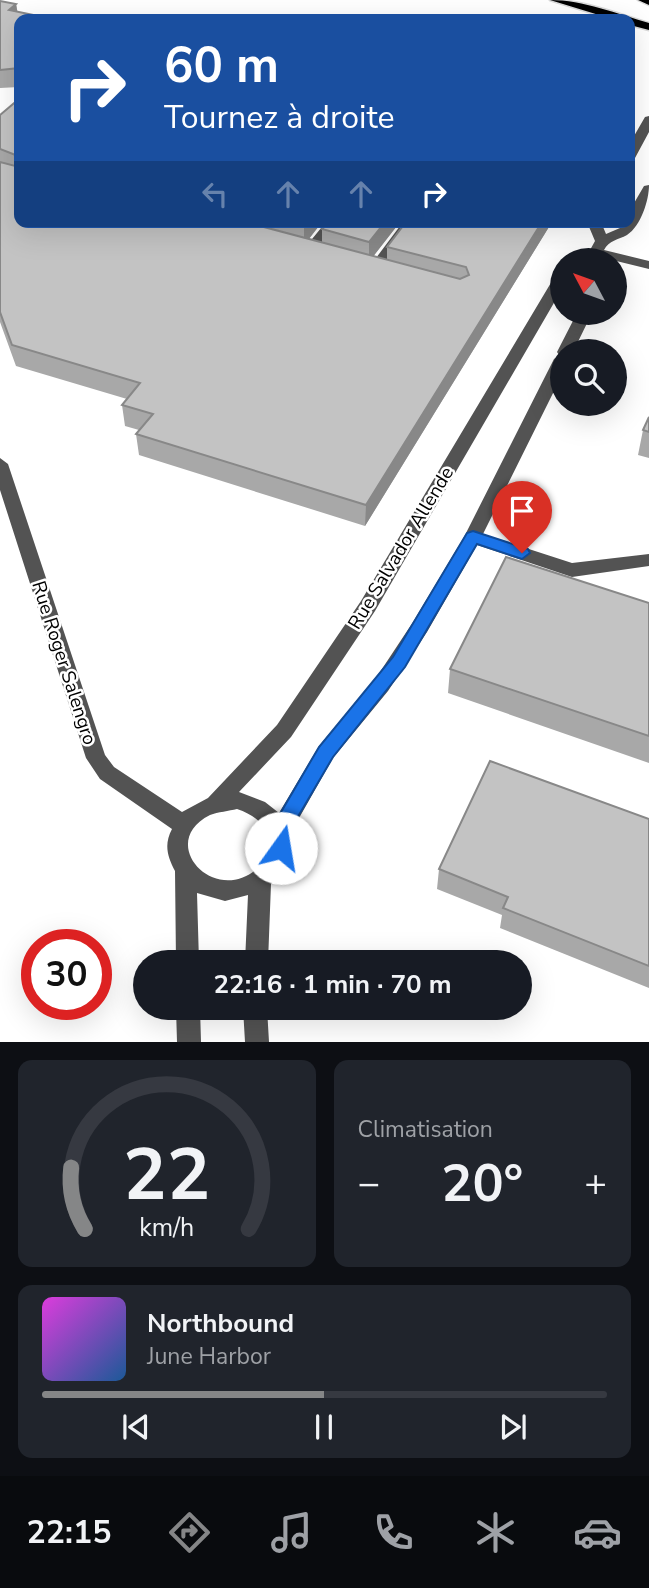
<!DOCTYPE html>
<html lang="fr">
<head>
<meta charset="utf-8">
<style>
	:root { --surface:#171b24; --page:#20242c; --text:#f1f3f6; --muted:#9ea1a6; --line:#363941; --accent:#858687 }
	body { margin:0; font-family:"Nunito Sans",sans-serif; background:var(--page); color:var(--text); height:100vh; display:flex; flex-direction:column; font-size:26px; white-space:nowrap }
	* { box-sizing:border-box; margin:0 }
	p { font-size:23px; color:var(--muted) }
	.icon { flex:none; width:38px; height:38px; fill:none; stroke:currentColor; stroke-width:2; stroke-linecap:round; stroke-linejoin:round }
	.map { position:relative; height:1042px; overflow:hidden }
	.panel { display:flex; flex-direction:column; gap:18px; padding:18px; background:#0d0f14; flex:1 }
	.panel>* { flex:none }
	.top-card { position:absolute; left:14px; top:14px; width:621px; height:214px; border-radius:14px; box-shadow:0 7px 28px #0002; background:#1a4fa0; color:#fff; overflow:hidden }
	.needle { width:46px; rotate:311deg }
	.fabs { position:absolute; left:550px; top:248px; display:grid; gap:14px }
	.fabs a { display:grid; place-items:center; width:77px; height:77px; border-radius:50%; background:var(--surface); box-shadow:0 7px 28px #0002; font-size:35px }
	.speed { position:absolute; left:21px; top:929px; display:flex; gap:14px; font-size:35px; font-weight:700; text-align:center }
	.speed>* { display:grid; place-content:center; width:91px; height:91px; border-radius:50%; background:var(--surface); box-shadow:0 7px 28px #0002; line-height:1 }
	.speed .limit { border:10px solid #d22; background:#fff; color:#111 }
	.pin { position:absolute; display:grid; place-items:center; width:60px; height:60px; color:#fff; margin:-72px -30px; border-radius:50% 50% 50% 0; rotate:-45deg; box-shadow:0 0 7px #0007 }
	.pin .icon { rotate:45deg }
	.me { position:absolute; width:77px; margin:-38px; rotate:13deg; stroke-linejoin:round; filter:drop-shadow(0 0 5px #0008) }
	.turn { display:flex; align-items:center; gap:24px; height:147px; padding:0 35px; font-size:32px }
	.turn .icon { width:91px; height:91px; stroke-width:2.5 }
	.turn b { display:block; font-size:49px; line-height:60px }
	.lanes { display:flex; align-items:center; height:66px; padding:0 35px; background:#0003; justify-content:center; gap:35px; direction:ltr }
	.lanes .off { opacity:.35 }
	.big { font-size:52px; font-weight:700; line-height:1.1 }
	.panel .card { flex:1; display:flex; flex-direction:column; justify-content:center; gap:10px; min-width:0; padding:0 24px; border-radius:14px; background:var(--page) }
	.panel .dial { align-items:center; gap:0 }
	.dial svg { height:182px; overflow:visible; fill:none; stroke:var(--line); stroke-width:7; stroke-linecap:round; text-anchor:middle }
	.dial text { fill:var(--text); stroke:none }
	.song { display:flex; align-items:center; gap:21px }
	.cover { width:84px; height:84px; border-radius:10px; background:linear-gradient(135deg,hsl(300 70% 55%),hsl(210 70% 35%)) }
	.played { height:7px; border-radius:4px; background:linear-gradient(90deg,var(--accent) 50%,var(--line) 50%) }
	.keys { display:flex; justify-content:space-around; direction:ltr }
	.heat { display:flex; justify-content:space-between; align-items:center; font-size:38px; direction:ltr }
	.panel .tiles { flex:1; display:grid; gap:18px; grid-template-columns:1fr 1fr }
	.card:last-child { grid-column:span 2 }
	.trip { position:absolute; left:133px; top:950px; width:399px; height:70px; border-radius:35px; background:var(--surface); box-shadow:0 7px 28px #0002; font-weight:700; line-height:70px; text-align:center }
	.dock { display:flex; height:112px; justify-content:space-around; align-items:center; background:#090b0e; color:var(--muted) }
	.dock .icon { width:49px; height:49px }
	.dock .active { color:var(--accent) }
	.dock b { font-size:32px; color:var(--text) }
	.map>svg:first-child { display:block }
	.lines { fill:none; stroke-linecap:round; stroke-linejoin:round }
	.major-casing { stroke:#dbdbdb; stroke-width:3 }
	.minor { fill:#535353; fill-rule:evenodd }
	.major { fill:#000; fill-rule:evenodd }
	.wall { fill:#a8a8a8 }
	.shaded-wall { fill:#888 }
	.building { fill:#c3c3c3; stroke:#888; stroke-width:2 }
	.route { fill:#1a73e8; stroke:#114b97; stroke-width:2 }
	.labels { text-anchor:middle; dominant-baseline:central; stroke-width:5; stroke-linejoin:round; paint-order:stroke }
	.street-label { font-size:19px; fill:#000; stroke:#fff }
</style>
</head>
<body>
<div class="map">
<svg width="649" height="1042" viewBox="0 0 649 1042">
	<rect width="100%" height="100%" fill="#fff"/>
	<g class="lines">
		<!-- major casing -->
		<g class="major-casing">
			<path id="major" d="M550 0C583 0 618 14 649 23V30L630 25V19H612Z
				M638 0H649V5Z"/>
		</g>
		<!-- minor -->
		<path class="minor" d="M649 116V132L635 158 630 159V143L645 117Z
			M649 185C649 200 641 226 627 235 618 240 609 240 604 250L649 261V269L600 257 598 261H584L595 241 587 222H601L606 234 620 228 623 222H630V210L644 186Z
			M326 222H341L313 256H303V250Z
			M403 222H417L379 273H369L367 270Z
			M562 272V289L375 611 291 737 239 792 265 802 279 813 319 746 374 681 413 622 464 537 554 359 559 355 557 352 577 313H592L573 352H562V375L483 534 572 563 649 554V566L572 577 477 545 427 632 388 691 333 758 290 834 287 861 279 875 271 884 268 962H245L248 895 225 901 197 893 199 962H176L175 871C167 856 164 844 172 829L100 779 86 758 0 490V458L8 464 105 755 114 767 182 812 208 798 277 725 361 601 555 276ZM237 809C263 818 273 833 265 860 222 915 152 844 210 815 218 812 229 811 237 809Z
			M176 1008H200L201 1042H177Z
			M243 1008H267L269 1042H245Z"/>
		<!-- major -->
		<use href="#major" class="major"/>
	</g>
	<!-- wall -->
	<path class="wall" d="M0 1 16 4 19 19V87L0 88Z
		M19 99V222L253 224V222H322L309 239 322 243V229L328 222H400L373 256 387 260V247L552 222 365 526 139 455 136 434 139 430 125 426 122 405 127 399 16 366 0 322V115Z
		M649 417V458L638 455 643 430Z
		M649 603V763L448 693 450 669Z
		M649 819V988L500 928 502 915 437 889 439 869Z"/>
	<!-- shaded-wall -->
	<path class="shaded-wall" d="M16 4 19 22 9 10Z
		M306 222H322L304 245V225Z
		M385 222H400L369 262V242Z
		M542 222H552L365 526 366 505Z"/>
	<!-- building -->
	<path class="building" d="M0 1 16 4 9 10 53 19H19V68L0 70Z
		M19 99V222H245L460 279 469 275 466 267 387 247 406 222H542L366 505 136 434 153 414 122 405 140 383 12 345 0 312V162L15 166 18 163V156L0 149V115Z
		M292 222H306L304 225Z
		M328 222H385L369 242 322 229Z
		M649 417V432L643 430Z
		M506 557 649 603V736L450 669Z
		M490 761 649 819V966L503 908 508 897 439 869Z"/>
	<!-- route -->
	<path class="route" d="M473 531 528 549 530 553 522 559 477 544 405 667 333 757 289 832 291 848 288 854 281 857 274 854 270 831 319 747 393 657 467 533Z"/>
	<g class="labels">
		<!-- street labels -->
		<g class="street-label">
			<text transform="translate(401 548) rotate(-59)">Rue Salvador Allende</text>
			<text transform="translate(64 663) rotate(72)">Rue Roger Salengro</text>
		</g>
	</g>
</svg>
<div class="fabs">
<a><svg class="needle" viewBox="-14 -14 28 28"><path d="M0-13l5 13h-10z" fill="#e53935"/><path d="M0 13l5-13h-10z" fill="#9ea1a6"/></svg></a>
<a><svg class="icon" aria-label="search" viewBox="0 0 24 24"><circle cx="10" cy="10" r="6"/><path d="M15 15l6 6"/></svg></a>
</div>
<div class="speed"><div class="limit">30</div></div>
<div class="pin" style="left:522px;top:553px;background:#d93025"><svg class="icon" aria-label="arrive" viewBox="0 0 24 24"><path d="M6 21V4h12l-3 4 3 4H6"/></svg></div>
<svg class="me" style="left:281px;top:848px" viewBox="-20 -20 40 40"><circle r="19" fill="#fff"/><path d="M0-13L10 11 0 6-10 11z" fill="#1a73e8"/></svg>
<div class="trip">22:16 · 1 min · 70 m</div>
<div class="top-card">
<div class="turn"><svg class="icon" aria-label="right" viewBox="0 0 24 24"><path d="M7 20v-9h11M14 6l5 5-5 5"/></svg><div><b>60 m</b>Tournez à droite</div></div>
<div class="lanes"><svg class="icon off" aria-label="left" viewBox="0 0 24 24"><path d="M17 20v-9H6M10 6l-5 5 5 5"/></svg><svg class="icon off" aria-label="ahead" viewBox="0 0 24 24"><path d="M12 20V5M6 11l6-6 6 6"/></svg><svg class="icon off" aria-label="ahead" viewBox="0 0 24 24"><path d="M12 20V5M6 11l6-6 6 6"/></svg><svg class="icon" aria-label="right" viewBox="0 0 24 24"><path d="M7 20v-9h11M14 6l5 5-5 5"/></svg></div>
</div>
</div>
<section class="panel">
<div class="tiles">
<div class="card dial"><svg viewBox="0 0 100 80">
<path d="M14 69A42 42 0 1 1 86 69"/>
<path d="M14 69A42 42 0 0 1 8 42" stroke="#858687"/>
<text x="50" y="56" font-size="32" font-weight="700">22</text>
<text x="50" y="72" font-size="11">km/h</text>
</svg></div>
<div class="card"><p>Climatisation</p>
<div class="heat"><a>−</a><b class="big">20°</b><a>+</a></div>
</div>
<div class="card">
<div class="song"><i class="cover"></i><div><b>Northbound</b><p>June Harbor</p></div></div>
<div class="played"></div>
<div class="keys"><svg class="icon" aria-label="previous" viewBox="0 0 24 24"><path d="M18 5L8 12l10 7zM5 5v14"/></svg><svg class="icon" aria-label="pause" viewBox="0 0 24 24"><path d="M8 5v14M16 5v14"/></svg><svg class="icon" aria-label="next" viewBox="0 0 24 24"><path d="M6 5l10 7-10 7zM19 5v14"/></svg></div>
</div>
</div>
</section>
<nav class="dock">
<b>22:15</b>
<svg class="icon active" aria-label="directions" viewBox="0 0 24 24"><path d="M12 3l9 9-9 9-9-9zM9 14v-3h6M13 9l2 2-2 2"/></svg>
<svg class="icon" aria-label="music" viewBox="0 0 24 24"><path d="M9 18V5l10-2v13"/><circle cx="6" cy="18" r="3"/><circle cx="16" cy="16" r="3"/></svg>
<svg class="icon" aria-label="phone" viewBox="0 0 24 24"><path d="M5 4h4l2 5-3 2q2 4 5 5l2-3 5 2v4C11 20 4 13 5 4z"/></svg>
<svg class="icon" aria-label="climate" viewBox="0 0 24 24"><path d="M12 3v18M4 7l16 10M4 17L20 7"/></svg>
<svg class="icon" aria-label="car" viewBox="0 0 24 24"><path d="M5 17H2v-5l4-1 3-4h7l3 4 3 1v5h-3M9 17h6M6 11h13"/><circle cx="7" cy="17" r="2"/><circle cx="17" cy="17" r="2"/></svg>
</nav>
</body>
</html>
